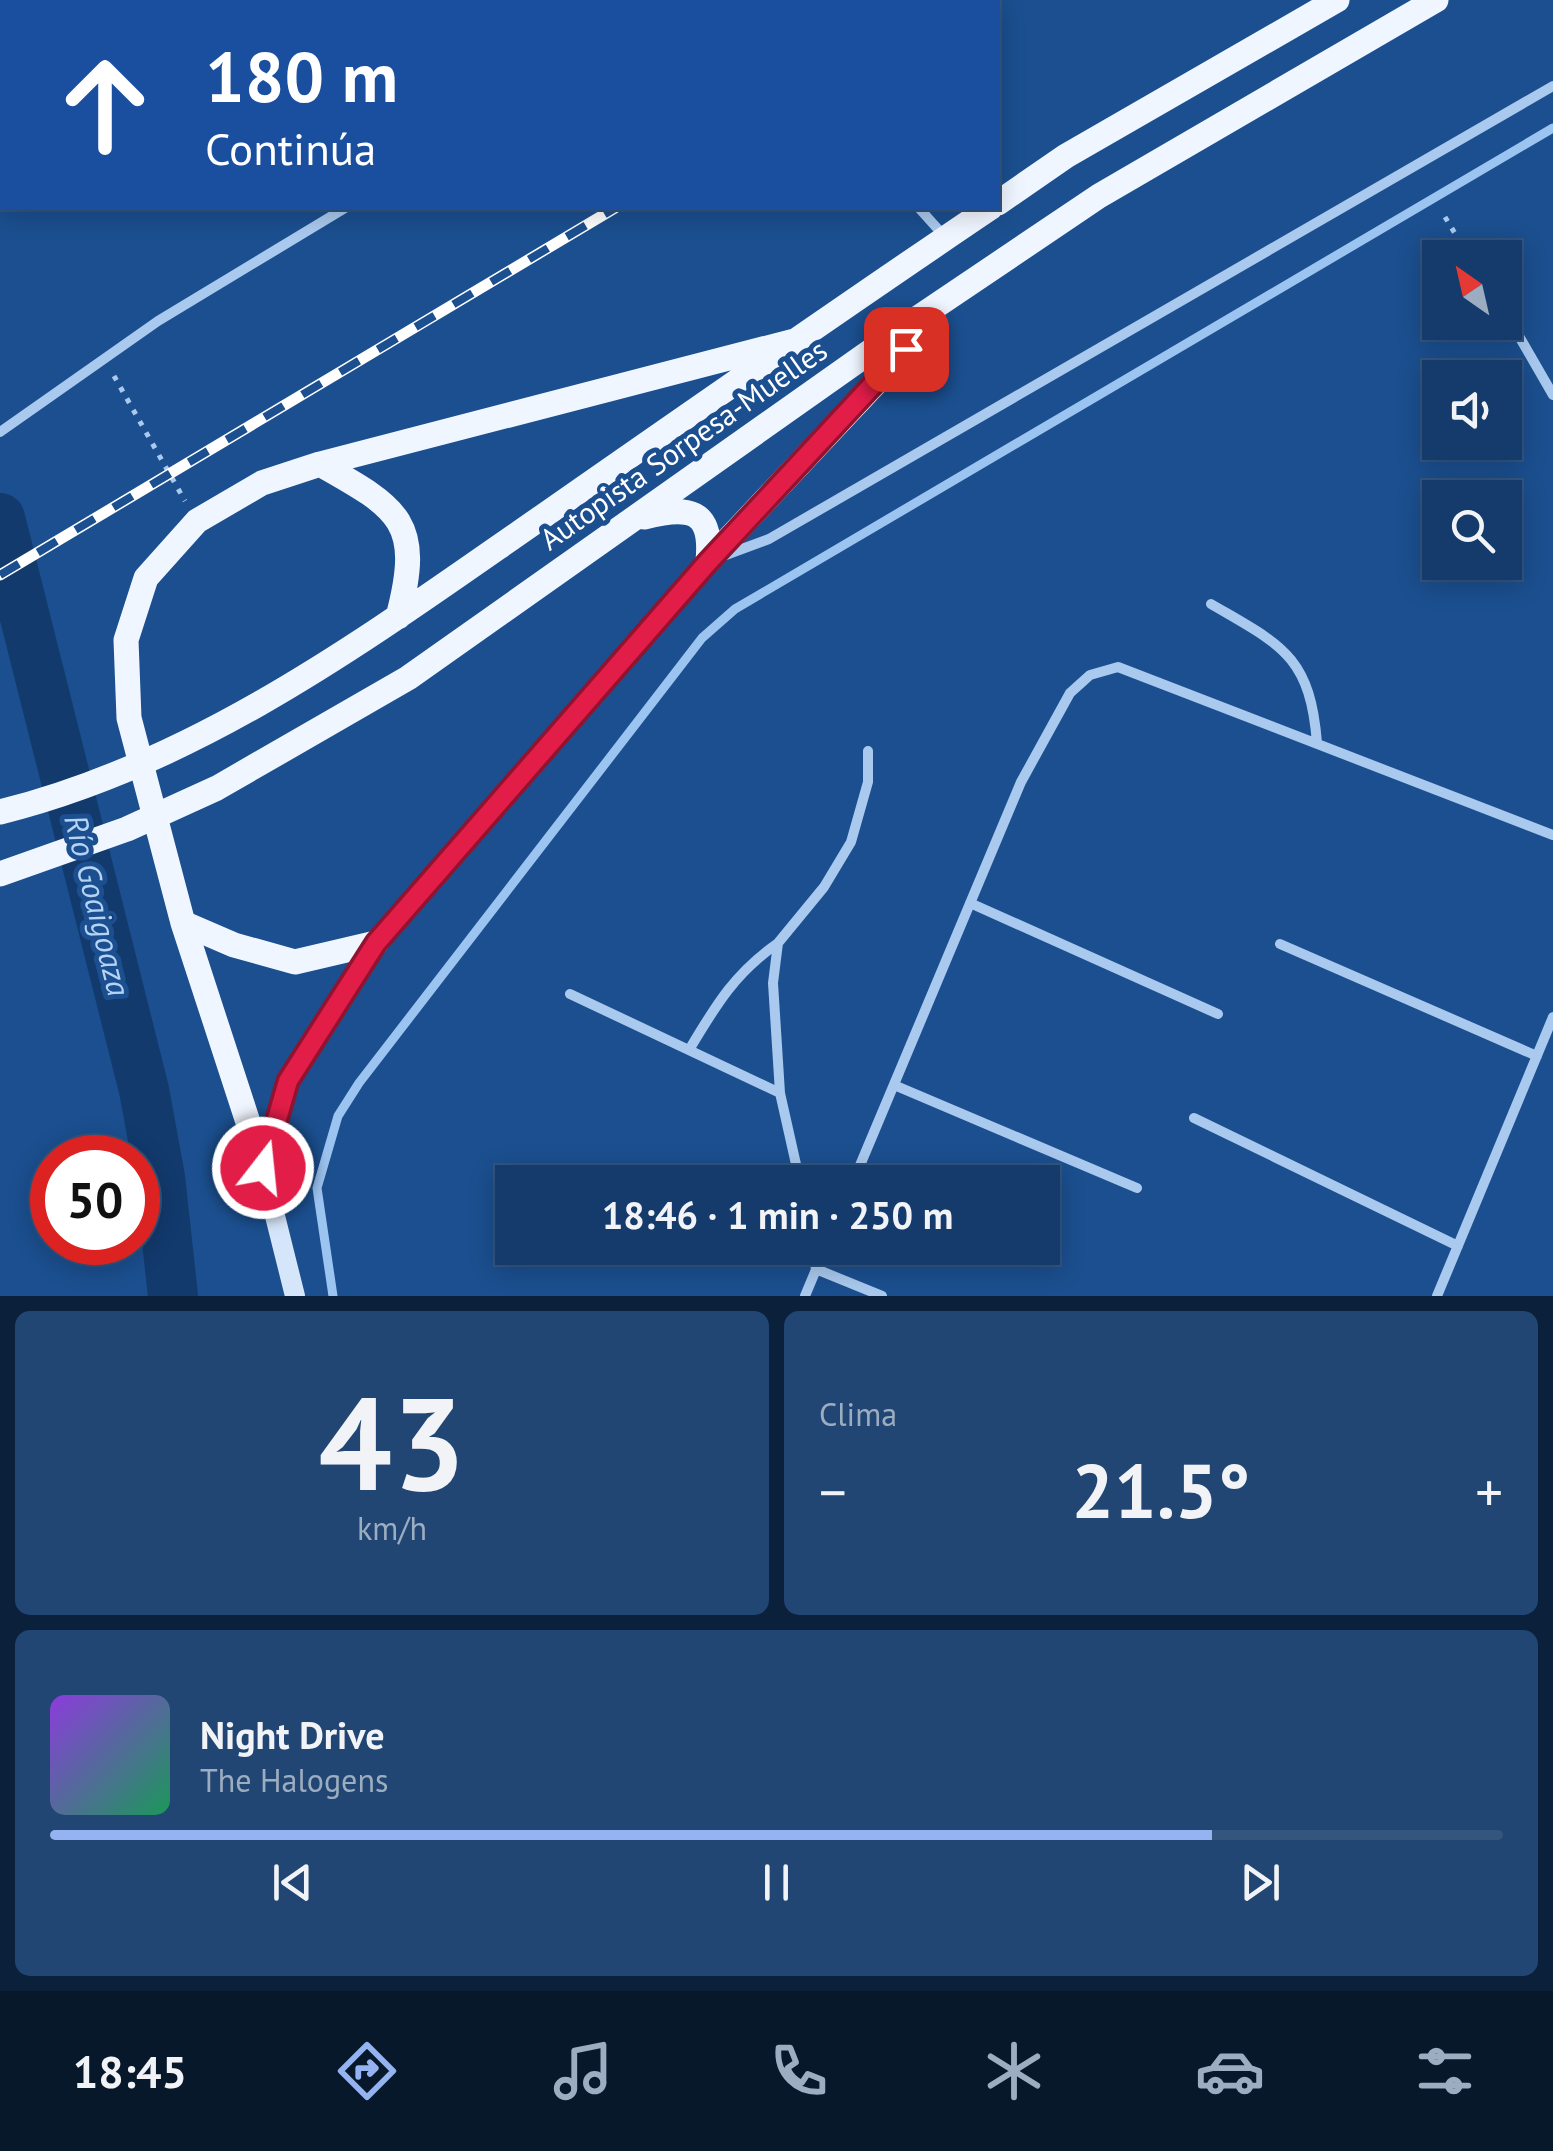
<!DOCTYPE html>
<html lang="es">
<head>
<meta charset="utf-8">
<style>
	:root { --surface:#143b6b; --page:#214673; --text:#f1f3f6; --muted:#9dadc1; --line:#33557e; --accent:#95b2f1 }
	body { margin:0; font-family:"PT Sans",sans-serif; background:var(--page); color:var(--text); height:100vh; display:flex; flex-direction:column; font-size:38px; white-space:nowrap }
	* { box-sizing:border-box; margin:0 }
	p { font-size:32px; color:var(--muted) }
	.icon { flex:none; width:55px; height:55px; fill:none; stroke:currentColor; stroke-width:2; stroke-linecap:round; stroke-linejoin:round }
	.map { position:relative; height:1296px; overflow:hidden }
	.drawer { display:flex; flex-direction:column; gap:15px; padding:15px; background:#0b203b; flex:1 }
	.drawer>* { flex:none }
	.top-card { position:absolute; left:0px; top:0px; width:1000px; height:210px; box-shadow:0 5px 25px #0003,0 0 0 2px var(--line); background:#1a4fa0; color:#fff; overflow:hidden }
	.needle { width:65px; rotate:326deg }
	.controls { position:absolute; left:1422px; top:240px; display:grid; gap:20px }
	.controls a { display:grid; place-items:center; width:100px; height:100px; border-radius:0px; background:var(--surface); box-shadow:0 5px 25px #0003,0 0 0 2px var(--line); font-size:50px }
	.speed { position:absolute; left:30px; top:1135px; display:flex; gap:20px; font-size:50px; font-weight:700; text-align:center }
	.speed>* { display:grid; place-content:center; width:130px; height:130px; border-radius:50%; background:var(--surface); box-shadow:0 5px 25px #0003,0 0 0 2px var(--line); line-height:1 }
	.speed .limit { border:15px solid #d22; background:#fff; color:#111 }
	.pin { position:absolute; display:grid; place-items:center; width:85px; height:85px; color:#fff; margin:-42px; border-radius:20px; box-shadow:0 5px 15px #0006 }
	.me { position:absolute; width:110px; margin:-55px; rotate:16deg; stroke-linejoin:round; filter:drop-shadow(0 0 8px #0008) }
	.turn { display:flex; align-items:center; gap:35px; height:210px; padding:0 40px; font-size:45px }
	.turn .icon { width:130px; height:130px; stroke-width:2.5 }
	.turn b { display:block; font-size:70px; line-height:85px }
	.big { font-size:75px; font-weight:700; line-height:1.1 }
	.drawer .card { flex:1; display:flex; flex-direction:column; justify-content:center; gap:15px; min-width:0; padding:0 35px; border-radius:15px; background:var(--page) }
	.drawer .dial { align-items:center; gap:0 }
	.dial b { font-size:130px; line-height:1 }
	.song { display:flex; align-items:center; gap:30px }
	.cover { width:120px; height:120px; border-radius:15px; background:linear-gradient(135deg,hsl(270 70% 55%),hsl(150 70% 35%)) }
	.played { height:10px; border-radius:5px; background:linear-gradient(90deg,var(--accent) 80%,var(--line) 80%) }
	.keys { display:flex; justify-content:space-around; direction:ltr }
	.heat { display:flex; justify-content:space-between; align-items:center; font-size:55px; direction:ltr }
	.drawer .tiles { flex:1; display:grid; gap:15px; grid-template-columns:1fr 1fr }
	.card:last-child { grid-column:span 2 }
	.trip { position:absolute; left:495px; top:1165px; width:565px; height:100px; border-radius:0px; background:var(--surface); box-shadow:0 5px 25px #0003,0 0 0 2px var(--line); font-weight:700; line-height:100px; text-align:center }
	.tab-bar { display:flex; height:160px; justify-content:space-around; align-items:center; background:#08182b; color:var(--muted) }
	.tab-bar .icon { width:70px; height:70px }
	.tab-bar .selected { color:var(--accent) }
	.tab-bar b { font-size:45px; color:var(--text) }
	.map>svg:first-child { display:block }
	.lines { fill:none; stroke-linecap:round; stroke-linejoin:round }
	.stream { stroke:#9cc4f0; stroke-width:9 }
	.river { stroke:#123a6d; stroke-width:50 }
	.path { stroke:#a9c9ee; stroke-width:5; stroke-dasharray:5 8; stroke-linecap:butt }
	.minor { stroke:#a9c9ee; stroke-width:10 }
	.secondary { stroke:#d6e6fa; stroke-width:20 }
	.primary { stroke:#f0f6ff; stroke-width:25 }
	.rail-casing { stroke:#fff; stroke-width:11 }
	.rail { stroke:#1b4f8f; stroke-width:8; stroke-dasharray:22; stroke-linecap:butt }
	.route-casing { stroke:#92132f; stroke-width:25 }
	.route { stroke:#e11d48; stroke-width:18 }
	.labels { text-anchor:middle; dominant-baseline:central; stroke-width:10; stroke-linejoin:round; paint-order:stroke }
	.street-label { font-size:30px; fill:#fff; stroke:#1b4f8f }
	.water-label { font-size:32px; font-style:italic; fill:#b5d3f5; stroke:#1b4f8f }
</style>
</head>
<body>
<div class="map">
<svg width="1553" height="1296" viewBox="0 0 1553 1296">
	<rect width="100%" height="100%" fill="#1b4f8f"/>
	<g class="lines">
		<!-- stream -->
		<path class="stream" d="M333 1296 317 1188 338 1116 359 1083 702 638 735 609 1553 128"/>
		<!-- river -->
		<path class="river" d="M0 518 144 1090 160 1177 173 1296"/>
		<!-- path -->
		<path class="path" d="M1445 217 1470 258
			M114 376 185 501"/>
		<!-- minor -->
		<path class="minor" d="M342 0 343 2
			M715 0 718 2
			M502 2 506 0
			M919 208 945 237
			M1505 312 1553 395
			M0 432 158 321 345 208
			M723 556 769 539 1553 86
			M1211 604C1281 645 1310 655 1317 743
			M970 903 1218 1014
			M1280 944 1537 1056
			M570 994 780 1093
			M689 1050C716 1005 734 974 778 943
			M894 1085 1137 1188
			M1194 1118 1458 1246
			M800 1182 780 1093 773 983 778 943 824 887 851 842 868 782V751
			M853 1182 1021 782 1070 693 1090 675 1118 667 1553 835
			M812 1248 816 1269 882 1296
			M805 1296 825 1248
			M1437 1296 1553 1017"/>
		<!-- secondary -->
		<path class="secondary" d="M295 1296 263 1168 288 1081 376 943 708 561"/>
		<!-- primary -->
		<path class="primary" d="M998 203 1066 156 1337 0
			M320 464C400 509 423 522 398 617
			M644 517C688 506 713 508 708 561
			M708 561 934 321
			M0 812C202 762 373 634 542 517 691 413 840 309 990 208
			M0 874 127 829 217 788 408 678 915 320 1099 196 1436 0
			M183 923 234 945 295 962 376 943
			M263 1168 183 923 129 718 126 640 146 578 197 521 262 483 320 464 794 341"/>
		<!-- rail casing -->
		<g class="rail-casing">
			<path id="rail" d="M962 2 966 0
				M0 575 615 208"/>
		</g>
		<!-- rail -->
		<use href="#rail" class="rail"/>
	</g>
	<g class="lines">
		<!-- route casing -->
		<g class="route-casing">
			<path id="route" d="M263 1168 288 1081 376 943 708 562 906 349"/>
		</g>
		<!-- route -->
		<use href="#route" class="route"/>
	</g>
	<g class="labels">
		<!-- street labels -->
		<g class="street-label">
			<text transform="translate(683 444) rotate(-35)">Autopista Sorpesa-Muelles</text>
		</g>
		<!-- water labels -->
		<g class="water-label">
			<text transform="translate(98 905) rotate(76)">Río Goaigoaza</text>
		</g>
	</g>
</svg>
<div class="controls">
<a><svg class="needle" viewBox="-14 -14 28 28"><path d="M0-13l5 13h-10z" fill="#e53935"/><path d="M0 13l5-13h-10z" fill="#9dadc1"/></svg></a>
<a><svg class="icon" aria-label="sound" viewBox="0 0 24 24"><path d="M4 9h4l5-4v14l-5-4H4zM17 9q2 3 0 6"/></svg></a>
<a><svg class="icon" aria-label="search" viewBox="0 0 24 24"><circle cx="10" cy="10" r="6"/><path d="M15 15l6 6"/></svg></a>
</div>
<div class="speed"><div class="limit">50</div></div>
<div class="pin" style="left:906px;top:349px;background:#d93025"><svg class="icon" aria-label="arrive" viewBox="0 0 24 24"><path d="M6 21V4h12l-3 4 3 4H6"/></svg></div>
<svg class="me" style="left:263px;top:1168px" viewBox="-20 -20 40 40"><circle r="17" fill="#e11d48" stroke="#fff" stroke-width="3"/><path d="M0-11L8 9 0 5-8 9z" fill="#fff"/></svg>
<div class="trip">18:46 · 1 min · 250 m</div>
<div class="top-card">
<div class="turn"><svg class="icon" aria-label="ahead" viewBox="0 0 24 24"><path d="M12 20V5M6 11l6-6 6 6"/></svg><div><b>180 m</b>Continúa</div></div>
</div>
</div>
<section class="drawer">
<div class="tiles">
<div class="card dial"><b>43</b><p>km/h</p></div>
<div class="card"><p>Clima</p>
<div class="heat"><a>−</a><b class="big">21.5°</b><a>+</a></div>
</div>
<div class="card">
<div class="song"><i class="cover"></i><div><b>Night Drive</b><p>The Halogens</p></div></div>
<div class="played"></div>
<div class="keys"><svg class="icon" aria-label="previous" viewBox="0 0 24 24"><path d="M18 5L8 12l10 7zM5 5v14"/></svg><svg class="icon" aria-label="pause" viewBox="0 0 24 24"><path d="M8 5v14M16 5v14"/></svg><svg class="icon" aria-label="next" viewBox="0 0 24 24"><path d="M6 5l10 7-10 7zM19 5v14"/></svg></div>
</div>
</div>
</section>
<nav class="tab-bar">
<b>18:45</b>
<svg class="icon selected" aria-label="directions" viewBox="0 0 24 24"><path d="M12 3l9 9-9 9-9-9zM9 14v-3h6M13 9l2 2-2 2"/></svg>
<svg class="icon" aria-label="music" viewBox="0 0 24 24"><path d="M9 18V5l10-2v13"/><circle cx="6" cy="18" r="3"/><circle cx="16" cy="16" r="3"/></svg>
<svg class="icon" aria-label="phone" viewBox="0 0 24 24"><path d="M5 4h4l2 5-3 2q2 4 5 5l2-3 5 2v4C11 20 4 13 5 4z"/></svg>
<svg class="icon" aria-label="climate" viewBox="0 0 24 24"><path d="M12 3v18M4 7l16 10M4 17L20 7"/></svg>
<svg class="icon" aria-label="car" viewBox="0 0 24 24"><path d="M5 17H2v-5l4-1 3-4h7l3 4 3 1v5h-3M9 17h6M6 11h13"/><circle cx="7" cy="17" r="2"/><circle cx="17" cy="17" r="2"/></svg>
<svg class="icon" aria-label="filters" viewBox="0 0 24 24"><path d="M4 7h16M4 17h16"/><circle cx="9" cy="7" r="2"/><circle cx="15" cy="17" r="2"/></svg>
</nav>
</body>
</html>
